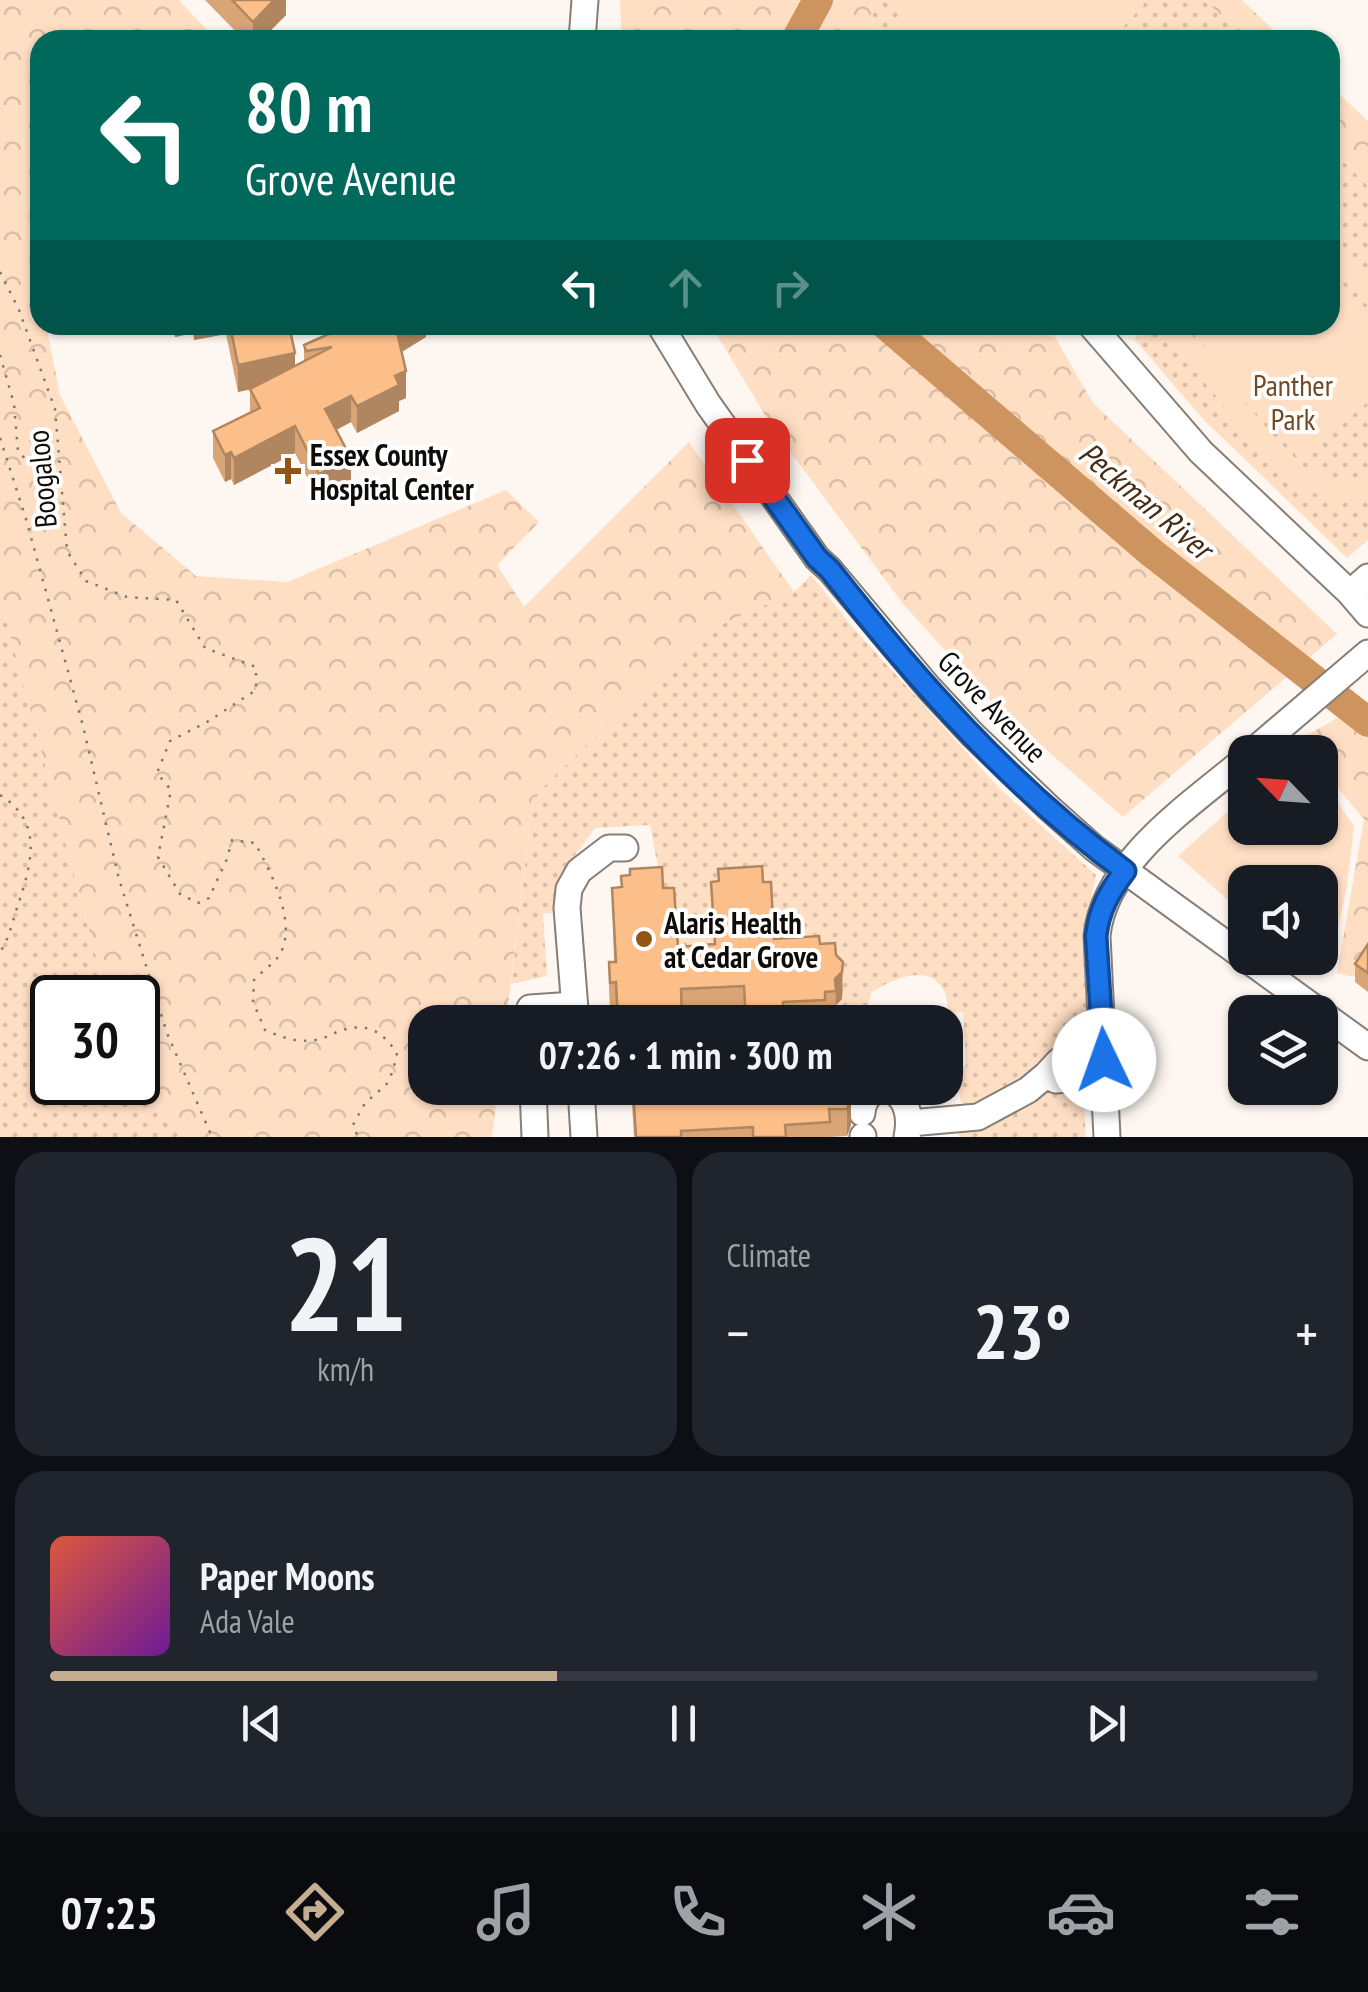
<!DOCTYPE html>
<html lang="en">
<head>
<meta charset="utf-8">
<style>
	:root { --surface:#171b24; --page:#20242c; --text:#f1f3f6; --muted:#9ea1a6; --line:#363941; --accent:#c6ac90 }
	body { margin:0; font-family:"PT Sans Narrow",sans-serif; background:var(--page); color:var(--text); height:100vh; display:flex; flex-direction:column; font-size:38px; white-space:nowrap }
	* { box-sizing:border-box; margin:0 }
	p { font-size:32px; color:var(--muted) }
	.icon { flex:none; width:55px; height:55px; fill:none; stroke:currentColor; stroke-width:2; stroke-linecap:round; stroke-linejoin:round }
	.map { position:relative; height:1137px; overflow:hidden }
	.side { display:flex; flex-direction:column; gap:15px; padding:15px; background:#0d0f14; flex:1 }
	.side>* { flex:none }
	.banner { position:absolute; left:30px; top:30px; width:1310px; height:305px; border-radius:30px; box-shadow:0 2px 8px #0004; background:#00695c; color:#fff; overflow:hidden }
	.needle { width:65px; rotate:295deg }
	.buttons { position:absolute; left:1228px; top:735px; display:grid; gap:20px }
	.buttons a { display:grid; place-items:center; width:110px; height:110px; border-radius:20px; background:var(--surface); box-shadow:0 2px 8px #0004; font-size:50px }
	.speed { position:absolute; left:30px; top:975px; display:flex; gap:20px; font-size:50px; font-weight:700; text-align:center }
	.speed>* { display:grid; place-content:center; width:130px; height:130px; border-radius:50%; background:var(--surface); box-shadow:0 2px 8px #0004; line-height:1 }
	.speed .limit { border:5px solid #111; border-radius:15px; background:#fff; color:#111 }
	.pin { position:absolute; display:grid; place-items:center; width:85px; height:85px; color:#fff; margin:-42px; border-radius:20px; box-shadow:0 5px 15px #0006 }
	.me { position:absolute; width:110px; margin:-55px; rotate:357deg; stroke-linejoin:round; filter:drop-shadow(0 0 8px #0008) }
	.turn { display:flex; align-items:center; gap:35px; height:210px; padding:0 50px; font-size:45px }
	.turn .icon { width:130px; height:130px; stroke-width:2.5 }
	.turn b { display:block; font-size:70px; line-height:85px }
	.lanes { display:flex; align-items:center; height:95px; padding:0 50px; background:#0003; justify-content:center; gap:50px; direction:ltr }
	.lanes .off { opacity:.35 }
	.big { font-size:75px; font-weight:600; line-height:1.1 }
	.side .tile { flex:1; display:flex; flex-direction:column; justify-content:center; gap:15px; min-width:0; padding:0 35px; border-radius:30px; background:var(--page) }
	.side .dial { align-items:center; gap:0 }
	.dial b { font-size:130px; line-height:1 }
	.song { display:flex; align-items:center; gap:30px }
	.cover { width:120px; height:120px; border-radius:15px; background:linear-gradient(135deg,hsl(10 70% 55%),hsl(280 70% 35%)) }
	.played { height:10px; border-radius:5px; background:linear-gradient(90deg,var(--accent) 40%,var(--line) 40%) }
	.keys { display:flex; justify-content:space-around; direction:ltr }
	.heat { display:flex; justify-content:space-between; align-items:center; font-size:55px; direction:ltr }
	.side .tiles { flex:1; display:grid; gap:15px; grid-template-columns:1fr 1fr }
	.tile:last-child { grid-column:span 2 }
	.trip { position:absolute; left:408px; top:1005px; width:555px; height:100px; border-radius:30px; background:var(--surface); box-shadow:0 2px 8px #0004; font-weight:600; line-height:100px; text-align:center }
	.menu { display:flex; height:160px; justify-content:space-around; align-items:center; background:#090b0e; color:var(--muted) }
	.menu .icon { width:70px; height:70px }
	.menu .active { color:var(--accent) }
	.menu b { font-size:45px; color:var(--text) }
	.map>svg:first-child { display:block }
	.grass { fill:url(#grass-dots) }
	.forest { fill:url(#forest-crowns) }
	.garden { fill:#ffdfc4 }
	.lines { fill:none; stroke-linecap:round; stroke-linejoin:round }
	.river { stroke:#ce945f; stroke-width:30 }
	.minor-casing { stroke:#867e77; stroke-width:29 }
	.path { stroke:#7c7874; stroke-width:2.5; stroke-dasharray:2.5 8; stroke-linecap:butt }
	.minor { stroke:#fff; stroke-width:25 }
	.wall { fill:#d9a476 }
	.shaded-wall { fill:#b08660 }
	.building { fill:#fcbf89; stroke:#b08660; stroke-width:2.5 }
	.route-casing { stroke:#114b97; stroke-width:25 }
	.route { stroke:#1a73e8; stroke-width:18 }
	.poi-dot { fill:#915614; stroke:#fff; stroke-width:4 }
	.labels { text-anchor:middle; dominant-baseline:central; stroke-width:8; stroke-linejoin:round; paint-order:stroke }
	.park-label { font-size:30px; fill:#724922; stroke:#fff }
	.poi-label { font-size:30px; font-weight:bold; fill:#0e0b09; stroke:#fff; text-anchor:start }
	.street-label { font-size:30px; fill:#0e0b09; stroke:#fff }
	.water-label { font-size:32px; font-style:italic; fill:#452d15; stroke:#fff }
</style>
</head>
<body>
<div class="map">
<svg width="1368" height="1137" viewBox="0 0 1368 1137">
	<defs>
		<pattern id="grass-dots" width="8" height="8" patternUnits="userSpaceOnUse" patternTransform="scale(2.5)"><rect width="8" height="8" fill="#ffdfc4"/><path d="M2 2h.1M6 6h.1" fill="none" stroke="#d9bea7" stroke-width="1.8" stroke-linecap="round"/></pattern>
		<pattern id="forest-crowns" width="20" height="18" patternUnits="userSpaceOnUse" patternTransform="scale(2.5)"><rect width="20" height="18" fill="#ffdfc4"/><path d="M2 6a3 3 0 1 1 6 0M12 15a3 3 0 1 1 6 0" fill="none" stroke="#d9bea7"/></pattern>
	</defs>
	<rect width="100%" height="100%" fill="#fef7f1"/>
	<!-- grass -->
	<path class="grass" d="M871 0H1204L1248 40H876Z
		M1330 148 1368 186V540L1347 558 1203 419 1134 339 1149 325H1330Z
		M811 575 855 630 1000 789 1096 875 1086 921 1089 990 1086 1023 1001 1093 972 1107 961 1102 955 1070 966 1066 963 1012 949 1013C947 1006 947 995 943 989 927 962 890 980 871 993L867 1010 853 1011 851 1022H825V1018L842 999 843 989 711 909 715 971 678 974 650 825 595 828 560 875 559 912 543 914 547 976 511 984 533 797 702 633 794 592Z
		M0 596 107 997 52 998V1082H138V1075L180 1137H0Z
		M1083 1086 1086 1137H959L958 1132 1045 1089Z"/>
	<!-- forest -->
	<path class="forest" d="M0 0H179L216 40H40V325H46L60 395 121 513 196 576 287 582 506 490 539 522 497 565 524 607 689 442 794 592 702 633 533 797 506 1022H425V1088H498L492 1137H180L138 1075V998L107 997 0 596Z
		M620 0H871L876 40H622Z
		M1204 0H1242L1284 40H1248Z
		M1330 85 1368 121V186L1330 148Z
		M711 325H1048L1093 403 1337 634 1123 817 994 704 903 604 772 427Z
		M1368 701V957L1353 977 1337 973 1364 819 1320 767V752H1308L1298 740Z"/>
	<!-- garden -->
	<path class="garden" d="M898 0H1140L1144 4 1112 40H1056L1046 32V40H906Z
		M1330 231 1368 276V306L1330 260Z
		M1330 269 1368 314V402L1300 460 1186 325H1330Z
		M1156 325H1179L1295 461C1319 476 1339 483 1368 478V498C1331 507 1300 490 1274 465Z
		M1320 777 1354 826 1347 886 1336 937 1310 971 1294 958H1320V882H1245V915L1178 856 1245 796V828H1320Z"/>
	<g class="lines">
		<!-- river -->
		<path class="river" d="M796 40 818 0
			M886 325 1152 553 1368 722"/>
		<!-- minor casing -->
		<g class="minor-casing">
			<path id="minor" d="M582 40 585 0
				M660 325 708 404 817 558 830 570 929 688 972 734 1048 807 1094 848 1368 1047
				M1091 325 1201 452 1350 593
				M1368 577 1350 593 1368 614
				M1252 752 1368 653
				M531 1022 530 1008 574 1005
				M576 1022 567 908 569 889 579 871 609 848H625
				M1080 1050 1095 1051 1103 1060 1089 1077 1056 1080 1046 1075 1059 1061Z
				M533 1088 535 1137
				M581 1088 584 1137
				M862 1113C865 1075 918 1082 907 1137
				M910 1123 978 1117 1028 1090 1046 1075
				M863 1136V1137
				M1107 1137 1097 936C1104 861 1192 804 1245 759"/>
		</g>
		<!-- path -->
		<path class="path" d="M0 272 19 310 55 409 67 551 86 581 127 597 176 600 205 648 256 667V690L207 722 170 741 157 773 171 790 158 857 180 894 198 903 209 898 227 859 232 840 255 843C270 871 300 926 278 957 272 965 261 972 254 980L253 1002 265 1030C283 1038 300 1044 320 1039 328 1037 335 1032 343 1030 369 1022 383 1033 397 1053L393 1071 386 1085 365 1103 353 1125 358 1137
			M0 355 14 404 18 452 59 489
			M0 438 26 519 83 726 119 879 167 1033 212 1137
			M0 795C45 823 31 865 17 908 12 923 9 939 0 952"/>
		<!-- minor -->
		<use href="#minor" class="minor"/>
	</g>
	<!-- wall -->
	<path class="wall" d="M205 0H286V15L261 40H244Z
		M172 325H297V330L290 332 295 366 304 361V345L426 325V337L402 352 406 398 399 401V411L357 433 351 422 336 430 351 485 319 501 295 453 234 485 231 479 225 482 213 458V431L250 412V389L238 392 226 334 194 340 193 333 175 337Z
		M711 882H763L774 939 820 944 836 955 843 989 842 999 836 1005V1018H825V1022H745L744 1012 682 1016V1022H617L616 1009H610L609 989V962H614L612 888H663L678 947 714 945Z
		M1368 944V992L1355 982V964Z
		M631 1088H846L851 1125 847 1136 830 1137H634Z"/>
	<!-- shaded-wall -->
	<path class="shaded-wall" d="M274 0H286V15L261 40H253V22Z
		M175 325H193V333L175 337Z
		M194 325H226V334L194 340Z
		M285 325H297V330L285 333Z
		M402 325H426V337L396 355V328Z
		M295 353V380L238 392V365Z
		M406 371V398L399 401V411L357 433V406L395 376Z
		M351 396V422L325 436V409Z
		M295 426V453L234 485V458Z
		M231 452V479L225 482V455Z
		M351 458V485L319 501V474Z
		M843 962 842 999 836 1005 835 979Z
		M851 1098V1125L847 1136V1109Z"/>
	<!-- building -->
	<path class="building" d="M232 0H274L253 22Z
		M230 325H289L295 353 238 365Z
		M349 325H402L396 328 406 371 395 376 399 385 357 406 351 396 325 409 351 458 319 474 295 426 234 458 231 452 225 455 213 431 260 408 250 389 332 347 306 351 304 345Z
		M762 866 763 882H771L774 939 819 936 820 944 835 943 836 955 843 962 842 972 835 979 836 991 825 992V1000L783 1002V1022H746L744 986 681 989 682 1022H618L616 982 610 983 609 962H616L612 888 622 887 621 876 630 875V869L662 867 663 888H674L678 947 715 944 711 882 719 881 718 869Z
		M1368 944V973L1355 964Z
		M633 1088H846L851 1098 847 1109H829L830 1122 785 1125 786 1137H753V1127L681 1131V1137H636Z"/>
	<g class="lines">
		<!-- route casing -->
		<g class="route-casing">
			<path id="route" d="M747 460 817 558 830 570C916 680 1012 788 1125 871 1109 892 1099 910 1096 936L1104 1060"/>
		</g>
		<!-- route -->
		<use href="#route" class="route"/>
	</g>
	<!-- markers -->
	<g class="poi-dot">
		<path d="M283 456h10v10h10v10h-10v10h-10v-10h-10v-10h10z"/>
		<circle cx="644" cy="939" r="10"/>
	</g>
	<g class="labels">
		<!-- park labels -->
		<g class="park-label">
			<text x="1293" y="384">Panther<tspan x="1293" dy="34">Park</tspan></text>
		</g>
		<!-- poi labels -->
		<g class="poi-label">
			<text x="310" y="454">Essex County<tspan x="310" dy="34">Hospital Center</tspan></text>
			<text x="664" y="922">Alaris Health<tspan x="664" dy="34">at Cedar Grove</tspan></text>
		</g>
		<!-- street labels -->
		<g class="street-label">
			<text transform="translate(41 479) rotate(-95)">Boogaloo</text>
			<text transform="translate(993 706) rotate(46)">Grove Avenue</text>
		</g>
		<!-- water labels -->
		<g class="water-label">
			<text transform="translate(1146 500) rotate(40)">Peckman River</text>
		</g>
	</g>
</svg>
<div class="buttons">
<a><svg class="needle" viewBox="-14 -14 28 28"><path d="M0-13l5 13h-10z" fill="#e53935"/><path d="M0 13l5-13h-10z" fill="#9ea1a6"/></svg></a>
<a><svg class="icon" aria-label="sound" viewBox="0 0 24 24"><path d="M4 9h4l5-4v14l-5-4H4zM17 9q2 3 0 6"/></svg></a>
<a><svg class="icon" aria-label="layers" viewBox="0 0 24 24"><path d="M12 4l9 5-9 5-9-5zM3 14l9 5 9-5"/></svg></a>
</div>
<div class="speed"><div class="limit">30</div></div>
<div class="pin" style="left:747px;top:460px;background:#d93025"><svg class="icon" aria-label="arrive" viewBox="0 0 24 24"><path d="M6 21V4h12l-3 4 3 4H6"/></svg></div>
<svg class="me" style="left:1104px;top:1060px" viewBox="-20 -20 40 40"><circle r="19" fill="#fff"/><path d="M0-13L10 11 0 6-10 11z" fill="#1a73e8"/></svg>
<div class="trip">07:26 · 1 min · 300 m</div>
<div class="banner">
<div class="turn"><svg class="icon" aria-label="left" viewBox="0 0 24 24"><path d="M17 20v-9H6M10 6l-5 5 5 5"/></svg><div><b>80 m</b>Grove Avenue</div></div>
<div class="lanes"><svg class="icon" aria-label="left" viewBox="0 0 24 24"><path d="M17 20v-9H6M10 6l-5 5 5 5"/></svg><svg class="icon off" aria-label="ahead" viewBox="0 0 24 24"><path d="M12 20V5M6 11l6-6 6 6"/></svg><svg class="icon off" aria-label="right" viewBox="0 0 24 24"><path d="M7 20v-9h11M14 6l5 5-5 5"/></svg></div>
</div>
</div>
<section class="side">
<div class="tiles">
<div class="tile dial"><b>21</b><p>km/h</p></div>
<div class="tile"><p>Climate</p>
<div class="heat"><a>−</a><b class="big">23°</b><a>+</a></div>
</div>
<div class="tile">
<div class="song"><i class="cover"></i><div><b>Paper Moons</b><p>Ada Vale</p></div></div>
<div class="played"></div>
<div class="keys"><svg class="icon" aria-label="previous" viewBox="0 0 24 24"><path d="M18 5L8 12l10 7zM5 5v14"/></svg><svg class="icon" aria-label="pause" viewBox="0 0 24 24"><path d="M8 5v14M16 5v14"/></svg><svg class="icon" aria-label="next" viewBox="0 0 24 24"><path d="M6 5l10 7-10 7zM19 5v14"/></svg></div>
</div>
</div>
</section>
<nav class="menu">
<b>07:25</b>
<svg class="icon active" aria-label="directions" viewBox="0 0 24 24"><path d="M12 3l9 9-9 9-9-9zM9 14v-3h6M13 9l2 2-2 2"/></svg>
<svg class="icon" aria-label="music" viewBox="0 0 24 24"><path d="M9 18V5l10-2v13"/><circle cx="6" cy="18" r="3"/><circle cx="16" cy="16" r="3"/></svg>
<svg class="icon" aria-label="phone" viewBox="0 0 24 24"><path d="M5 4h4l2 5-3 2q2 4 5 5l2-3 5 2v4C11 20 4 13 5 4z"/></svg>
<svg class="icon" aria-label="climate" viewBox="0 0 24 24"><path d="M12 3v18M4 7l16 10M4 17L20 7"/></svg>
<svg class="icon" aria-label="car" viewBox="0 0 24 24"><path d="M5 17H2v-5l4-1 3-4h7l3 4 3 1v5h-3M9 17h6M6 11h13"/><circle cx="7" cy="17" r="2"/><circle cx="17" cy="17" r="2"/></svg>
<svg class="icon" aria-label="filters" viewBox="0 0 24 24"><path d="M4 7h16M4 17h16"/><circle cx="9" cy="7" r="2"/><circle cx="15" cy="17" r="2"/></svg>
</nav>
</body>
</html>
